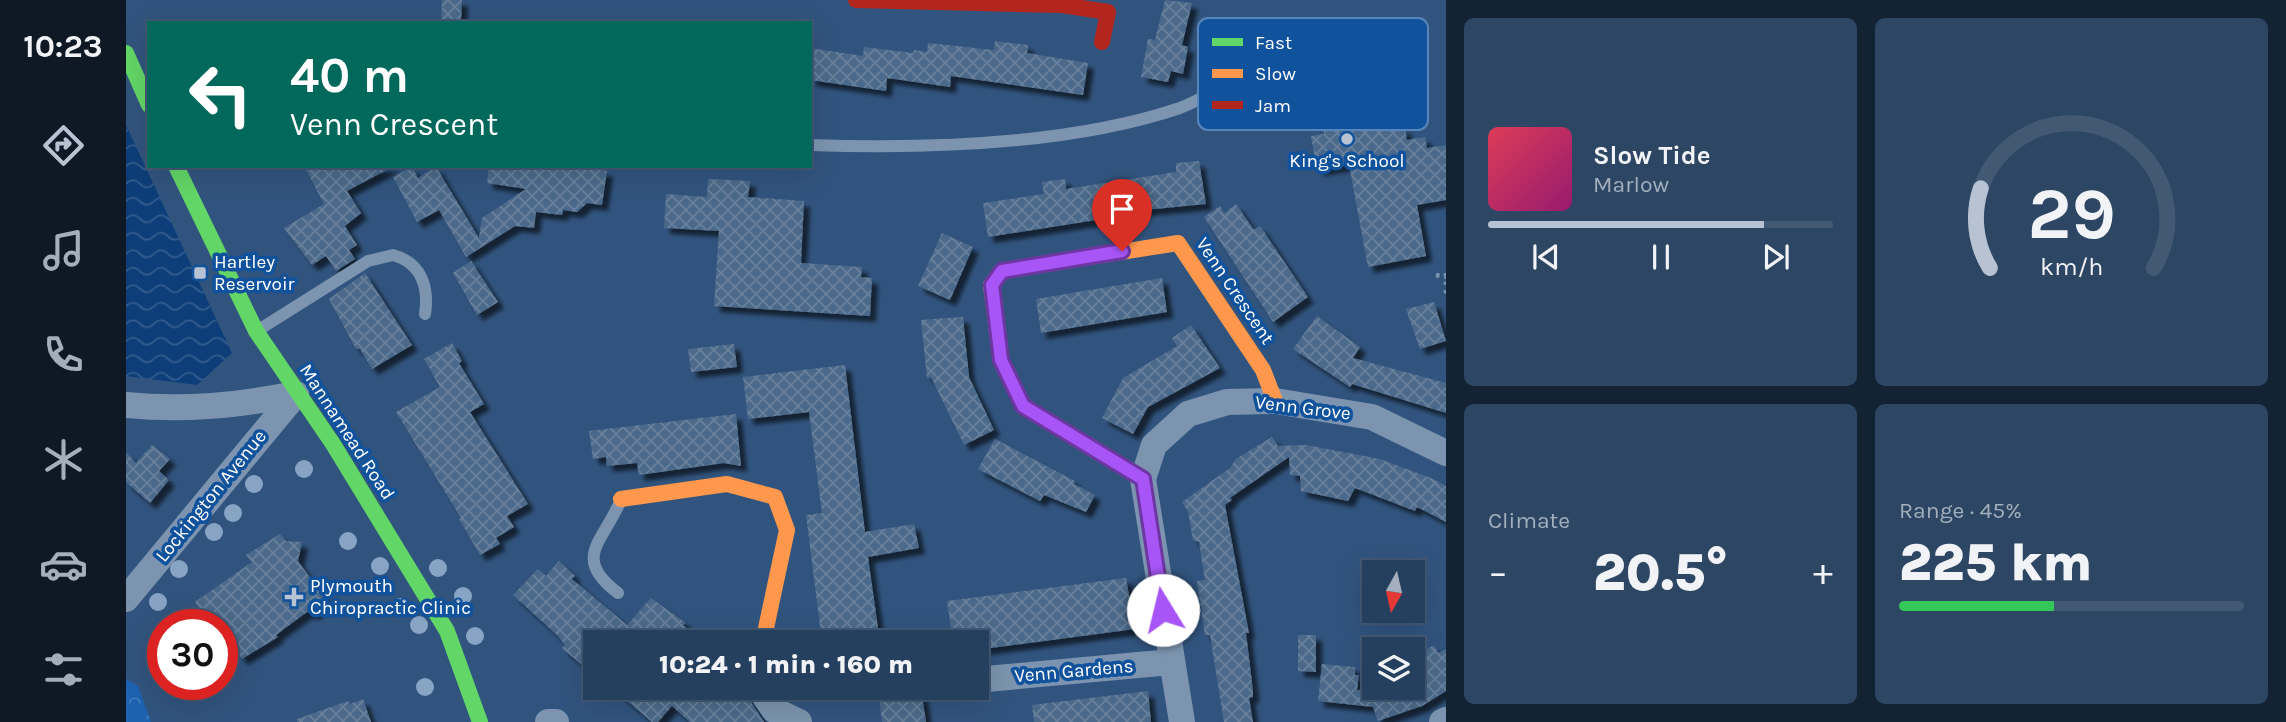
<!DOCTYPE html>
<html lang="en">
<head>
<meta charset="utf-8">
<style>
	:root { --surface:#253f5e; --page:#2d4664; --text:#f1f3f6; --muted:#a3afbc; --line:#425873; --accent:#b7c3d2 }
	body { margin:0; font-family:Karla,sans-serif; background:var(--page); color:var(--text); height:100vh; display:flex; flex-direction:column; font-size:26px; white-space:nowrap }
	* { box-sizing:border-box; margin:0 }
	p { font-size:23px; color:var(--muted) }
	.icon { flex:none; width:38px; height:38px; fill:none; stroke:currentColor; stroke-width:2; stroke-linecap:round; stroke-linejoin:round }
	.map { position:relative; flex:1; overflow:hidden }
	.side { display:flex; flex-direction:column; gap:18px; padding:18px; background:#142334; width:840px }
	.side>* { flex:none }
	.guide { position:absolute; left:21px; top:21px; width:665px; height:147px; border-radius:0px; box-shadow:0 7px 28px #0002,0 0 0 2px var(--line); background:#00695c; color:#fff; overflow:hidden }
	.needle { width:46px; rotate:188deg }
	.buttons { position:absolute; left:1236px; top:560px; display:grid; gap:14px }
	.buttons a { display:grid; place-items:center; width:63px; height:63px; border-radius:0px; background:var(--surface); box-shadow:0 7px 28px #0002,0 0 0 2px var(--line); font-size:35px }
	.speed { position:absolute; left:21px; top:609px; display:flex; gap:14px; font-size:35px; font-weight:700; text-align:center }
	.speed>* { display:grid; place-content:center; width:91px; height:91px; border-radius:50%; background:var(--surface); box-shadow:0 7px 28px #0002,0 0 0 2px var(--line); line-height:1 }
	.speed .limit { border:10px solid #d22; background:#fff; color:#111 }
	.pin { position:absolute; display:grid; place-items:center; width:60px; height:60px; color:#fff; margin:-72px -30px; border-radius:50% 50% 50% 0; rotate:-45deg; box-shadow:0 0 7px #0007 }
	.pin .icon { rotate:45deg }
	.me { position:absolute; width:77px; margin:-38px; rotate:351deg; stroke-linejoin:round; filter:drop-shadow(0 0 5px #0008) }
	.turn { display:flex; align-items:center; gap:24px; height:147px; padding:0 28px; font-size:32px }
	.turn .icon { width:91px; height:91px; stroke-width:2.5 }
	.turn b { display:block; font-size:49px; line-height:60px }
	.big { font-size:52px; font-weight:800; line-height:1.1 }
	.side .card { flex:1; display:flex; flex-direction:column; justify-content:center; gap:10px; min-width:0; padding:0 24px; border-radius:10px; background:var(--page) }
	.side .dial { align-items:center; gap:0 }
	.dial svg { height:182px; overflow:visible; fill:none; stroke:var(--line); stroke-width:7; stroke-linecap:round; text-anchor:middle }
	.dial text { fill:var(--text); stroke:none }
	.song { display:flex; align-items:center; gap:21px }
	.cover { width:84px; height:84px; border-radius:10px; background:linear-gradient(135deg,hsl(350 70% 55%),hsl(320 70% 35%)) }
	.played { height:7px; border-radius:4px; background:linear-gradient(90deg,var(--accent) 80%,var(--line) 80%) }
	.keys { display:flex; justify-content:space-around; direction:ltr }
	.heat { display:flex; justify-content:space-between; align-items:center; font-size:38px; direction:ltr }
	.charge { height:10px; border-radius:5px; background:linear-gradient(90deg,#34c759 45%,var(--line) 0) }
	.side .tiles { flex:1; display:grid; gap:18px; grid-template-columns:repeat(2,1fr) }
	.trip { position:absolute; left:457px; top:630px; width:406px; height:70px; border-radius:0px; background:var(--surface); box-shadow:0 7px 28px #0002,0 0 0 2px var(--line); font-weight:800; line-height:70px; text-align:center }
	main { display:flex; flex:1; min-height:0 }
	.dock { display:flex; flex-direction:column; width:126px; justify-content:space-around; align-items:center; background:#0f1926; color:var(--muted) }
	.dock .icon { width:49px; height:49px }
	.dock .on { color:var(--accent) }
	.dock b { font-size:32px; color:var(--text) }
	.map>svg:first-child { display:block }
	.park { fill:url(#park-crowns) }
	.water { fill:url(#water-waves) }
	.building { fill:url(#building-cross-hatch); filter:url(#shadow) }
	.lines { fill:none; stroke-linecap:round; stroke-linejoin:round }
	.path { stroke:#7c94af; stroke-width:4.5; stroke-dasharray:3.5 5; stroke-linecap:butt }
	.lane { stroke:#7c94af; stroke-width:12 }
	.street { stroke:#7c94af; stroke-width:26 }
	.fast { stroke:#63d668; stroke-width:16 }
	.slow { stroke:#ff974d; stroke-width:16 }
	.jam { stroke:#b3261e; stroke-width:16 }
	.tree { fill:#88a4c4 }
	.route-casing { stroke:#6d37a1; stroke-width:18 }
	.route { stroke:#a855f7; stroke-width:12 }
	.poi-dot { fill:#b7c3d2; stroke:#11529d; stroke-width:2.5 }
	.labels { text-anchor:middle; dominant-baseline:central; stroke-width:7; stroke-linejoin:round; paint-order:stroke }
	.poi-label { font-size:19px; fill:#fff; stroke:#11529d; text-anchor:start }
	.street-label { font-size:19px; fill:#fff; stroke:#11529d }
	.key { fill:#11529d; stroke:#5886ba; stroke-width:2 }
	.key-label { font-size:19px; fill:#fff }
</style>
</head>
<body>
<main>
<nav class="dock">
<b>10:23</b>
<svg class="icon on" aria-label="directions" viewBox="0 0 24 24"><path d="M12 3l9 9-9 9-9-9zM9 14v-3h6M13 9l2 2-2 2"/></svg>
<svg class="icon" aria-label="music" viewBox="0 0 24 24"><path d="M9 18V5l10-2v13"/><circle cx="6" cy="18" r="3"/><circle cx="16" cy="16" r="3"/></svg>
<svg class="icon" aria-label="phone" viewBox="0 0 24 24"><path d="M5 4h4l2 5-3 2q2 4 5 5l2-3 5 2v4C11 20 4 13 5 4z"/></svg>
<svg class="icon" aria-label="climate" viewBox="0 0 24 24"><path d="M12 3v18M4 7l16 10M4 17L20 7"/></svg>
<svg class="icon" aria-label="car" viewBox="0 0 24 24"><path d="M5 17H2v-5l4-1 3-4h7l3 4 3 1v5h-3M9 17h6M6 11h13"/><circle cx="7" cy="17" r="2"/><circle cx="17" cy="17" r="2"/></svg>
<svg class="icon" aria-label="filters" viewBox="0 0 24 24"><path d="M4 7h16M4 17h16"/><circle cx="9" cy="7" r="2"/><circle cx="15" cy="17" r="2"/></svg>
</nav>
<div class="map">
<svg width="1320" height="722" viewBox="0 0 1320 722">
	<defs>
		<pattern id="park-crowns" width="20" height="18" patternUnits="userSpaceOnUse" patternTransform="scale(1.75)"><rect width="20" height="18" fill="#1c62b0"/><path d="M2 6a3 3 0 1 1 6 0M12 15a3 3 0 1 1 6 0" fill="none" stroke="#3e7abc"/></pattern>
		<pattern id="water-waves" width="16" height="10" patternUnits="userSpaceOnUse" patternTransform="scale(1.75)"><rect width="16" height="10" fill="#0e3e79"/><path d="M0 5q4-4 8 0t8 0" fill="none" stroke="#325b8d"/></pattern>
		<pattern id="building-cross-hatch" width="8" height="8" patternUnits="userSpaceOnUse" patternTransform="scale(1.75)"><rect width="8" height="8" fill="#4c698a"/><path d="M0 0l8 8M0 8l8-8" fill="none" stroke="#67809c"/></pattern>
		<filter id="shadow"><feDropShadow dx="6" dy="6" stdDeviation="2" flood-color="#0009"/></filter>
	</defs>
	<rect width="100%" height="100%" fill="#31547e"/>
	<!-- park -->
	<path class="park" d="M0 679 12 686 25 722H0Z"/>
	<!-- water -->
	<path class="water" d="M0 125 106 353 71 385 0 376Z"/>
	<!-- building -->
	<path class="building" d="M316 0H336L335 23H315Z
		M1039 0 1066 3 1056 45 1062 47 1057 74 1045 71 1042 82 1015 77 1022 39 1029 40Z
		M869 41 902 45 901 53 962 63 957 95 825 76 824 87 761 78 760 91 684 80V48L737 56 738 47 787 53 788 50 801 52 802 43 868 50Z
		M1261 69 1271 129 1279 128 1281 140 1299 137 1301 148 1320 145V200L1291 205 1300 256 1242 267 1223 165 1191 170 1185 136 1198 134 1197 127 1204 126 1199 97 1212 94 1209 78Z
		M1073 161 1080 204 988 213 989 217 862 237 857 203 918 194 916 182 939 179 940 189 1050 172V163Z
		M178 166H268L221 191 235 213 219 226 231 245 223 250 229 259 210 271 200 256 186 265 158 228 198 204Z
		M363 166H449L481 171 476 205 461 203 451 212 437 210 436 215 410 212 408 228 389 226 340 257 313 210 291 222 267 177 286 167 292 178 310 167 353 238 356 218 400 189 361 183Z
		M582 179 624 181 622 197 678 201 675 263 736 267 735 277 746 278 744 316 588 306 593 231 538 228 540 194 581 197Z
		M1110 204 1128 230 1134 226 1182 297 1147 322 1078 217 1094 206 1098 213Z
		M816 233 847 247 824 300 792 286Z
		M345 261 372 302 351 315 327 273Z
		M239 273 286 345 246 369 234 349H230L203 299Z
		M1036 278 1041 312 915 333 910 299Z
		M1308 302 1320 341 1294 349 1280 309Z
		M1191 316 1234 347 1227 358 1320 383V413L1226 384 1224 387 1167 349Z
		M837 317 843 377 868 430 838 445 805 377 801 378 795 320Z
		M1065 325 1094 368 1022 407 1007 434 976 418 997 378 1051 346 1046 338Z
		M326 343 336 361 333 363 358 404 344 412 402 504 381 516 388 527 370 538 374 544 354 555 333 519 335 518 270 412 314 387 298 359Z
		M608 344 611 367 565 372 562 349Z
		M719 365 739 532 788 524 793 548 742 557 754 642H696L680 515 696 513 683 412 622 419 617 377Z
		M610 414 615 466 598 463 513 475 511 463 481 466 480 457 467 459 463 431Z
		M1146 437 1152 446 1180 445 1254 459 1305 478 1320 486V522L1291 507 1289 511 1229 488 1222 501 1175 491 1174 476 1164 475 1163 457 1104 498 1106 500 1099 505 1123 633H1120L1127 691V697L1123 698 1127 722H1098L1084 635H1079L1075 609 1071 581 1079 580 1073 542 1067 540 1062 512 1056 502 1104 468 1110 459Z
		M869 439 949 481 948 484 969 495 960 512 918 495 914 501 852 469Z
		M26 445 44 459 33 471 43 480 24 503 0 482V452L10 463Z
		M154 534 160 541 176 542 172 561 200 600 194 609 187 614 181 612 150 635 152 637 116 659 96 630V625L87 617 82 620 69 602 126 562 120 555Z
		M433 561 449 576 446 579 501 625 525 598 560 623 557 625 577 642H469V676L436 648 439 645 432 636 387 595 412 569 420 576Z
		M1000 578 1009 629 850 650V642H827L821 601Z
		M1172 635H1190V672L1172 671Z
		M1308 645 1312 653 1320 649V691L1296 706 1252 721 1247 707 1192 701 1196 664 1229 667V675H1233L1231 690 1286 688V657Z
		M486 688H616L638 722H564L546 706 532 722H526Z
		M752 688H795L800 722H756Z
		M1022 691 1025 722H908L906 705Z
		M237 699 245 722H171V719L222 701 224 704Z"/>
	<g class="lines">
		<!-- path -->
		<path class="path" d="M1320 273V294
			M1310 275 1320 277"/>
		<!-- lane -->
		<path class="lane" d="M684 145C800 149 944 145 1054 108 1064 104 1074 100 1082 93 1105 72 1127 34 1164 45 1195 54 1184 92 1173 113 1139 124 1114 107 1088 87
			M134 329 242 261 267 255C296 263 303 288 299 314
			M492 593C446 558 476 543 494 502"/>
		<!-- street -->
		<path class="street" d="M0 405C59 411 112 405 170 394
			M0 599 170 394
			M850 680 1045 662
			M633 688 648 710 673 722
			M422 722H430
			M1056 722 1017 479 1028 445 1062 414 1101 402 1149 401 1246 417 1320 453
			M1316 722 1320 720"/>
		<!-- fast -->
		<path class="fast" d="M0 53 23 105
			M50 166 130 331 207 444 321 631 354 722"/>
		<!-- slow -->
		<path class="slow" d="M1017 479 897 406 875 360 865 285 876 271 1052 243 1137 370 1149 401
			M495 499 601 484 649 497 661 530 637 642"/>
		<!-- jam -->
		<path class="jam" d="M730 0 936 5 982 12 976 42"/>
	</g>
	<!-- trees -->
	<g class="tree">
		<circle cx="178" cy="469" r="9"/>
		<circle cx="128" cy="484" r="9"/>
		<circle cx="107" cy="513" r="9"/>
		<circle cx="88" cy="532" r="9"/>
		<circle cx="222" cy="541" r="9"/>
		<circle cx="254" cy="566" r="9"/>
		<circle cx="312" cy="568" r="9"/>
		<circle cx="53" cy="569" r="9"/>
		<circle cx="337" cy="596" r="9"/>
		<circle cx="32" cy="602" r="9"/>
		<circle cx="274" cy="607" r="9"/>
		<circle cx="293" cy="625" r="9"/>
		<circle cx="349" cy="636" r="9"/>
		<circle cx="299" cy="687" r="9"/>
	</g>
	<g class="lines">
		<!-- route casing -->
		<g class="route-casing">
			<path id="route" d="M996 251 876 271 866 285 875 360 897 406 1017 479 1037 610"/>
		</g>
		<!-- route -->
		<use href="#route" class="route"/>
	</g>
	<!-- markers -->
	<g class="poi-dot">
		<circle cx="1221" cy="139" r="7"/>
		<rect x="67" y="266" width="14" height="14" rx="3.5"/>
		<path d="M164.5 586.5h7v7h7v7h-7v7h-7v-7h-7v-7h7z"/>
	</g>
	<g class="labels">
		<!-- poi labels -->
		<g class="poi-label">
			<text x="1221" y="161" text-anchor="middle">King's School</text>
			<text x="88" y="262">Hartley<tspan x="88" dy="22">Reservoir</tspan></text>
			<text x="184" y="586">Plymouth<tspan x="184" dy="22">Chiropractic Clinic</tspan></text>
		</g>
		<!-- street labels -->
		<g class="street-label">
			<text transform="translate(1109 291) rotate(56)">Venn Crescent</text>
			<text transform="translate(1177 408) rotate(7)">Venn Grove</text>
			<text transform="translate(221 432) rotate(57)">Mannamead Road</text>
			<text transform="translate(85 496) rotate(-51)">Lockington Avenue</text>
			<text transform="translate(948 671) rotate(-5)">Venn Gardens</text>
		</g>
	</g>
	<!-- legend -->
	<rect x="1072" y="18" width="230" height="112" rx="10" class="key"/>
	<rect x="1086" y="38" width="31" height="8" fill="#63d668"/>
	<rect x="1086" y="69" width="31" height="9" fill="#ff974d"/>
	<rect x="1086" y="101" width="31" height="8" fill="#b3261e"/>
	<g class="key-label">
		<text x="1129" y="49">Fast</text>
		<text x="1129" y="80">Slow</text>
		<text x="1129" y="112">Jam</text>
	</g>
</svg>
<div class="buttons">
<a><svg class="needle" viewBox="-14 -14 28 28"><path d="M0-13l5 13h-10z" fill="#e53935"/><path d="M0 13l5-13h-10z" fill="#a3afbc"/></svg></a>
<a><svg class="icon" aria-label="layers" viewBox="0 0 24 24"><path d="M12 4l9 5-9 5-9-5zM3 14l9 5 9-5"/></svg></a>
</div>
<div class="speed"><div class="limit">30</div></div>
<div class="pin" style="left:996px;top:251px;background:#d93025"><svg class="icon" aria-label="arrive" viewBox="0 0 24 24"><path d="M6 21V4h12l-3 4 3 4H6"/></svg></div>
<svg class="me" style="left:1037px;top:610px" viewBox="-20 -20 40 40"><circle r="19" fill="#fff"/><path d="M0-13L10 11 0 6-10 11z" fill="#a855f7"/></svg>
<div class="trip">10:24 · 1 min · 160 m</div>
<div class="guide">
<div class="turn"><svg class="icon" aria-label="left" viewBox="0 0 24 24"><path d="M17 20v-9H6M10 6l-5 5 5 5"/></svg><div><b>40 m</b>Venn Crescent</div></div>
</div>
</div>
<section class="side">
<div class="tiles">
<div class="card">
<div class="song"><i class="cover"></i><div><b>Slow Tide</b><p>Marlow</p></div></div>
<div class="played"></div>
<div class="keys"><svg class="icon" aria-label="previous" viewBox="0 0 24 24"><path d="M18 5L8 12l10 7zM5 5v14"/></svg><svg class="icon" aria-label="pause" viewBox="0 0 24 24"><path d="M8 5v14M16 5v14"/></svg><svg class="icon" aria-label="next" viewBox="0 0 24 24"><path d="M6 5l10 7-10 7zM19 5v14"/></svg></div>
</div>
<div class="card dial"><svg viewBox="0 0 100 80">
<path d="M14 69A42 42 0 1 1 86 69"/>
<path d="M14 69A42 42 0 0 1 10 34" stroke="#b7c3d2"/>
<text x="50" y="56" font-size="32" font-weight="700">29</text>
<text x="50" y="72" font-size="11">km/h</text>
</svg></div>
<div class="card"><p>Climate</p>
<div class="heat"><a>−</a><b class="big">20.5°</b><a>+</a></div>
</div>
<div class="card"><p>Range · 45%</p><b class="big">225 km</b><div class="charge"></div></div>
</div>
</section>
</main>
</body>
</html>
